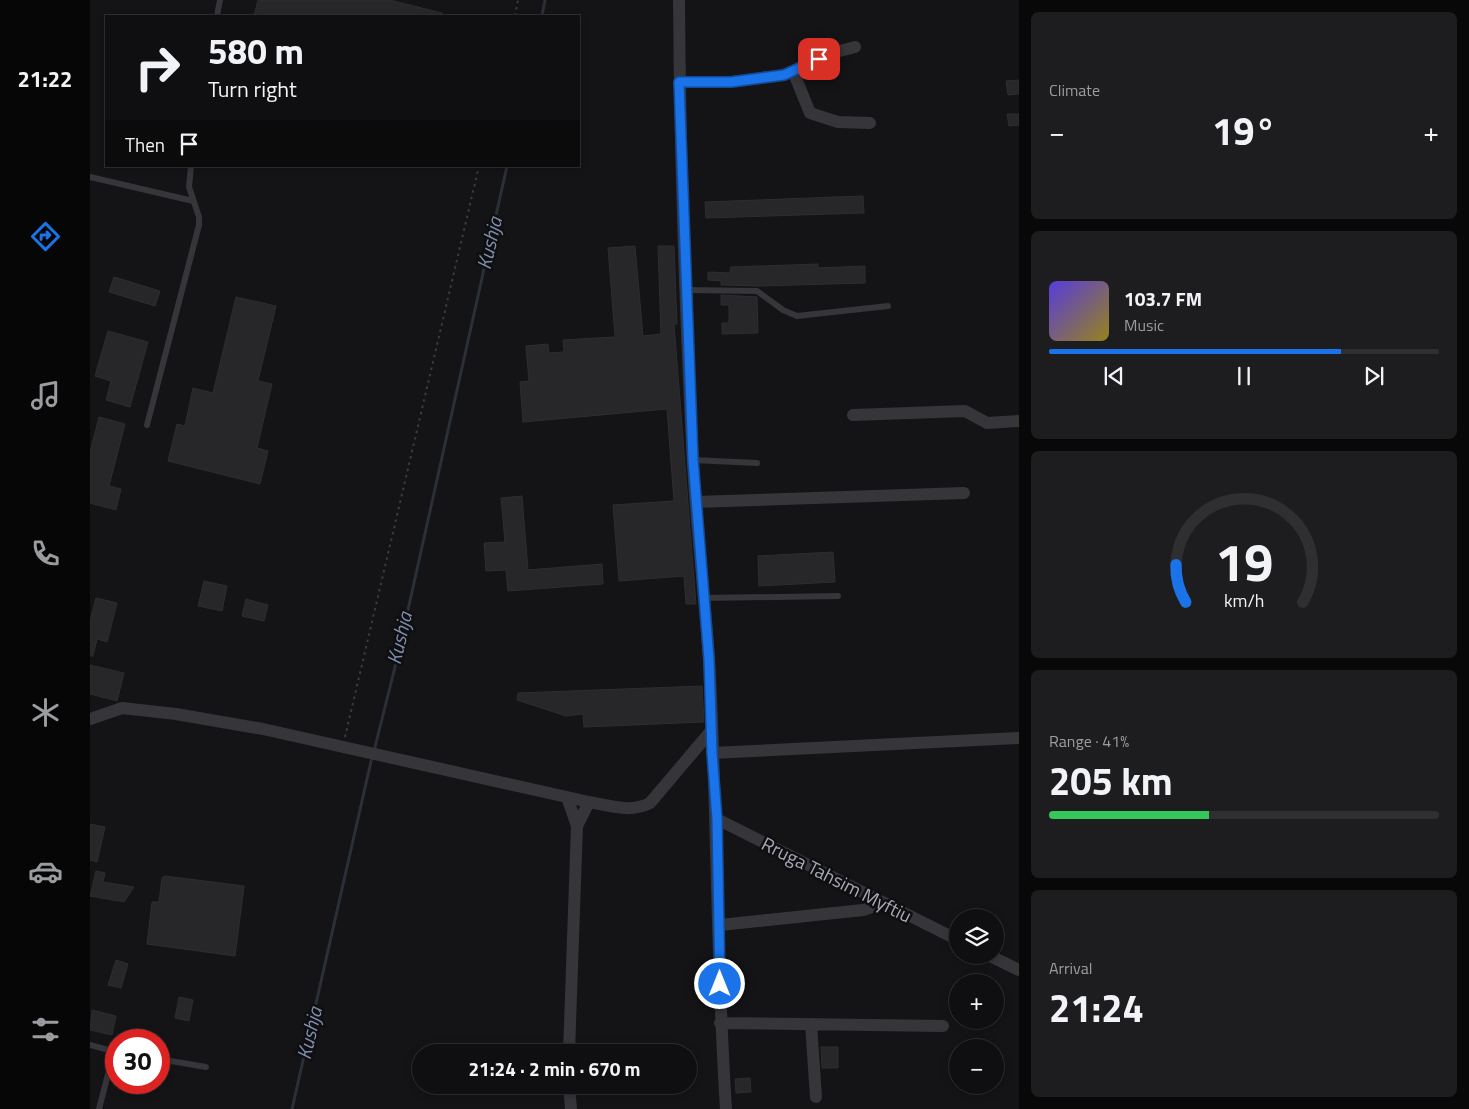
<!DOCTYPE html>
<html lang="en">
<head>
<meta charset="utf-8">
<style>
	:root { --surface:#0f0e10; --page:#1d1c1e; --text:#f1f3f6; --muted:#9b9c9f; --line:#2f2e30; --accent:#1a73e8 }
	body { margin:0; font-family:"Titillium Web",sans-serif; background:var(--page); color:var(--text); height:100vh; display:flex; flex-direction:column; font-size:19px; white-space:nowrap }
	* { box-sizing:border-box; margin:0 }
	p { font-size:16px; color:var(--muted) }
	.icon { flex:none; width:28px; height:28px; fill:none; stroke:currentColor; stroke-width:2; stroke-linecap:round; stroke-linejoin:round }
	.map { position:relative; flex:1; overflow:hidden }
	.drawer { display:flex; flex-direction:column; gap:12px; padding:12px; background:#080809; width:450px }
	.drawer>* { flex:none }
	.top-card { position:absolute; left:15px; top:15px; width:475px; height:152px; border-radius:0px; box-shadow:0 2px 8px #0003,0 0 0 1px var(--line); background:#0f0e10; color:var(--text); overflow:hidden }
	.controls { position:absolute; left:859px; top:909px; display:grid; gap:10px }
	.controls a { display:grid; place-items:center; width:55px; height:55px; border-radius:50%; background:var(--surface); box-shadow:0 2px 8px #0003,0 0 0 1px var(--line); font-size:25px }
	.speed { position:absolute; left:15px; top:1029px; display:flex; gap:10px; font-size:25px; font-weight:700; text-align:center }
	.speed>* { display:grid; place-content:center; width:65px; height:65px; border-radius:50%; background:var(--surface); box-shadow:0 2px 8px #0003,0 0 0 1px var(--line); line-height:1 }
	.speed .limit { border:8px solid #d22; background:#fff; color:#111 }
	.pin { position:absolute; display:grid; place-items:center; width:42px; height:42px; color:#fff; margin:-21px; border-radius:10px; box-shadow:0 2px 8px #0006 }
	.me { position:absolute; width:55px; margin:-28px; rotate:0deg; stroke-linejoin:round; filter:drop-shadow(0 0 4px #0008) }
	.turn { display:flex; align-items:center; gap:18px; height:105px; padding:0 20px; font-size:22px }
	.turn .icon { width:65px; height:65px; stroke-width:2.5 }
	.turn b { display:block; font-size:35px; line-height:42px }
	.then { display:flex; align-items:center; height:48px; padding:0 20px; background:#0003; gap:10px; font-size:19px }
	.big { font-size:38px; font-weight:700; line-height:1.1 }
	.drawer .card { flex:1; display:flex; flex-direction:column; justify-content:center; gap:8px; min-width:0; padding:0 18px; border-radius:8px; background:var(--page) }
	.drawer .dial { align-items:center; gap:0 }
	.dial svg { height:130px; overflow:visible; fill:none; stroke:var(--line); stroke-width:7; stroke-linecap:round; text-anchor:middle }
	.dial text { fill:var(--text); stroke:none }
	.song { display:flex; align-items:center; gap:15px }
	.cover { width:60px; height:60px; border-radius:8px; background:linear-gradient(135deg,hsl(250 70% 55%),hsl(50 70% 35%)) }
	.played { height:5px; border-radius:2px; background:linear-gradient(90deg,var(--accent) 75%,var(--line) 75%) }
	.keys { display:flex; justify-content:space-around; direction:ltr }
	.heat { display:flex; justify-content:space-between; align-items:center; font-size:28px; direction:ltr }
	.charge { height:8px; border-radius:4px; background:linear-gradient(90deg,#34c759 41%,var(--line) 0) }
	.trip { position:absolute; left:322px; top:1044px; width:285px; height:50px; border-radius:25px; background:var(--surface); box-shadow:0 2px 8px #0003,0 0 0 1px var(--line); font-weight:700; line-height:50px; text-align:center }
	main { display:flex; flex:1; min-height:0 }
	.tabs { display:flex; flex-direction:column; width:90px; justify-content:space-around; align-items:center; background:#060606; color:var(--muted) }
	.tabs .icon { width:35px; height:35px }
	.tabs .on { color:var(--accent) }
	.tabs b { font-size:22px; color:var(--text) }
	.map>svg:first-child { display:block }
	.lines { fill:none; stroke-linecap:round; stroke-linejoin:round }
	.stream { stroke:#2a2f38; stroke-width:3 }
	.building { fill:#272629; stroke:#2e2d31 }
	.path { stroke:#3b3b41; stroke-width:2; stroke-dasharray:2.5 4; stroke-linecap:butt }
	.lane { stroke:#35353a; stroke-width:6 }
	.street { stroke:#35353a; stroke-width:12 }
	.route-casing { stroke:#114b97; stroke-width:12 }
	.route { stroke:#1a73e8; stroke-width:9 }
	.labels { text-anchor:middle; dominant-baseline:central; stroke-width:5; stroke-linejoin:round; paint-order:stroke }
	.street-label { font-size:19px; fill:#a6a8b5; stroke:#0f0e10 }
	.water-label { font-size:20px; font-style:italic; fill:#7e8fae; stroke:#0f0e10 }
</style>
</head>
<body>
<main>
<nav class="tabs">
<b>21:22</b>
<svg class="icon on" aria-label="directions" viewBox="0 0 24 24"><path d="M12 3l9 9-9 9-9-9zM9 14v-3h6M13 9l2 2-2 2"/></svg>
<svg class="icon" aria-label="music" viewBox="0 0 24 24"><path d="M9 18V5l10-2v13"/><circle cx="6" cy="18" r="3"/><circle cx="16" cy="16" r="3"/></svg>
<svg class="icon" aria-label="phone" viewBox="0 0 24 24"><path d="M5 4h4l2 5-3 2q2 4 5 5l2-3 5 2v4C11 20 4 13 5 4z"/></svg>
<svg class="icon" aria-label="climate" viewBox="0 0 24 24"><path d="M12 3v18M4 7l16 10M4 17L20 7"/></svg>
<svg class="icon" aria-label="car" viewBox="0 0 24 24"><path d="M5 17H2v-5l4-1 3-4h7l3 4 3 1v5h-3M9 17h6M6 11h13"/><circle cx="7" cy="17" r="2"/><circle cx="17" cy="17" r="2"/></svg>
<svg class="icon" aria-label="filters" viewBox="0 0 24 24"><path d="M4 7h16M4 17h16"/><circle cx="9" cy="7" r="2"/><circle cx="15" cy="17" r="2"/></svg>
</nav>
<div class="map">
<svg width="929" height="1109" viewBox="0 0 929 1109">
	<rect width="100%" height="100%" fill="#141315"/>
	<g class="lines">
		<!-- stream -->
		<path class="stream" d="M452 16 455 0
			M284 751 307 659 417 166
			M202 1109 282 757"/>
	</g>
	<!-- building -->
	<path class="building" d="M168 0H300L352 13V16H164Z
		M929 80V94L918 95 916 81Z
		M917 114H929V125L919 126Z
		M773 196 774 213 616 218 615 202Z
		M545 246 553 336 571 334 568 246H584L587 324H584L606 604H596L594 576 529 581 523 505 584 501 577 409 433 422 430 382 439 381 436 346 458 344 459 353 474 352 473 340 525 337 518 248Z
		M728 264V268L775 266V283L669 286 631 285V281L618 280V272L640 273 641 267Z
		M24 277 70 291 65 306 19 292Z
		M631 295 667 297 668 333 632 334V323H639V305H631Z
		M146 297 186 306 168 381 182 384 167 448 178 451 170 484 78 461 87 424 95 426 103 388 123 393Z
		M18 331 58 342 40 407 16 400 21 381 5 376Z
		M9 417 35 424 19 486 31 489 26 510 0 503V452Z
		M432 496 438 570 512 564 513 584 418 591 416 570 396 571 394 543 415 542 411 498Z
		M743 552 745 582 669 586 668 556Z
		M114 581 137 586 132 611 108 606Z
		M6 598 27 603 17 642 7 639 3 656H0V621Z
		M156 599 178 605 174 621 152 616Z
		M0 665 34 673 27 701 0 694Z
		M612 686 614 722 494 727 493 714 476 716 427 700 428 693Z
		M0 824 15 827 7 862 0 860Z
		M6 871 15 873 13 882 44 887 34 902 0 896Z
		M75 876 154 886 145 956 57 944 62 902H69L72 878Z
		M26 960 38 964 31 988 18 985Z
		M89 997 103 1000 99 1021 85 1018Z
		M2 1010 26 1016 22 1035 0 1030Z
		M731 1047H748V1068H732Z
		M660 1078 661 1092 646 1093 645 1079Z"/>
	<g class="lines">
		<!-- path -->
		<path class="path" d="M425 16 428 0
			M255 737 389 166"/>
		<!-- lane -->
		<path class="lane" d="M127 16 130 0
			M0 177 103 201
			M597 290 667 291 693 310 707 316 798 306
			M57 425 109 225V217L99 187 101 166
			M603 460 667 463
			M614 598 748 596
			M0 1045 26 1052
			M69 1059 116 1067
			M9 1109 24 1051"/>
		<!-- street -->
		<path class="street" d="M589 0C590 154 595 309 603 463 607 541 618 618 621 697 627 834 627 972 636 1109
			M703 71 720 113 748 122 780 123
			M589 82H641L694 75 742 53 765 47
			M763 415 875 411 897 423 929 421
			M606 502 874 493
			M0 719 32 708 86 714 173 729 499 802C520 806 541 813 560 803L621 731
			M622 753 929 738
			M477 797 487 826
			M627 819 868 940
			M630 925 773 910 795 903
			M898 955 929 970
			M630 1023 853 1026
			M721 1024 726 1097
			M479 1052 487 826 499 802
			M479 1085 481 1109"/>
	</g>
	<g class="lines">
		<!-- route casing -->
		<g class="route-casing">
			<path id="route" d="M630 984 627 819 622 753 619 659 603 460 589 82H641L694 75 729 59"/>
		</g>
		<!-- route -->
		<use href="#route" class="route"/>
	</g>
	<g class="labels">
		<!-- street labels -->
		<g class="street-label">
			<text transform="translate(747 879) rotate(27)">Rruga Tahsim Myftiu</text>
		</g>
		<!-- water labels -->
		<g class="water-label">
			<text transform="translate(399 243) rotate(-77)">Kushja</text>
			<text transform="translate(309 638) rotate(-77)">Kushja</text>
			<text transform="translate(219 1033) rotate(-77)">Kushja</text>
		</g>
	</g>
</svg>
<div class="controls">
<a><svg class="icon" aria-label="layers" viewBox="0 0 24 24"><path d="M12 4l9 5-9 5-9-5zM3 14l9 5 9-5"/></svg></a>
<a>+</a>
<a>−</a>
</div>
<div class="speed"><div class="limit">30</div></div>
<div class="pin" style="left:729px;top:59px;background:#d93025"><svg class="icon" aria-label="arrive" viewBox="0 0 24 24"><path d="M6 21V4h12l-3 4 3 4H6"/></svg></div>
<svg class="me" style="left:630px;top:984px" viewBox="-20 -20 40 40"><circle r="17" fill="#1a73e8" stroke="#fff" stroke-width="3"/><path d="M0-11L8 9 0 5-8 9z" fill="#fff"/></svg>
<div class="trip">21:24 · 2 min · 670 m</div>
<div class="top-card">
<div class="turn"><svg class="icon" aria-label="right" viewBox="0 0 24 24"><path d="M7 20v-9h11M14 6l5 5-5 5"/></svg><div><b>580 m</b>Turn right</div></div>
<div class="then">Then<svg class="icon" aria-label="arrive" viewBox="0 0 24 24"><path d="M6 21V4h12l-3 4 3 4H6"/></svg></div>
</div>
</div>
<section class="drawer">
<div class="card"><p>Climate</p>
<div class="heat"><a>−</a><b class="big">19°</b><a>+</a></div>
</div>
<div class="card">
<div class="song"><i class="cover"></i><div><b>103.7 FM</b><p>Music</p></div></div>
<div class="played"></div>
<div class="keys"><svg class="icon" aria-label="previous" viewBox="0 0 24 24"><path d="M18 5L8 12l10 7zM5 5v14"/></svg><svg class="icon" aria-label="pause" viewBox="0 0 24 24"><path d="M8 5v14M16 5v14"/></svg><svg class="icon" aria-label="next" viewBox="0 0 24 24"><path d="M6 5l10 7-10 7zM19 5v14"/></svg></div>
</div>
<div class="card dial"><svg viewBox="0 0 100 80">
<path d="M14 69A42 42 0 1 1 86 69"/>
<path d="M14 69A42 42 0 0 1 8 46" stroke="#1a73e8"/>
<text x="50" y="56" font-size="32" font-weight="700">19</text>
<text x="50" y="72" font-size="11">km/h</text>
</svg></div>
<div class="card"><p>Range · 41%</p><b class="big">205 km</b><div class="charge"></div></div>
<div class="card"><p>Arrival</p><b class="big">21:24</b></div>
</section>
</main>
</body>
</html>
